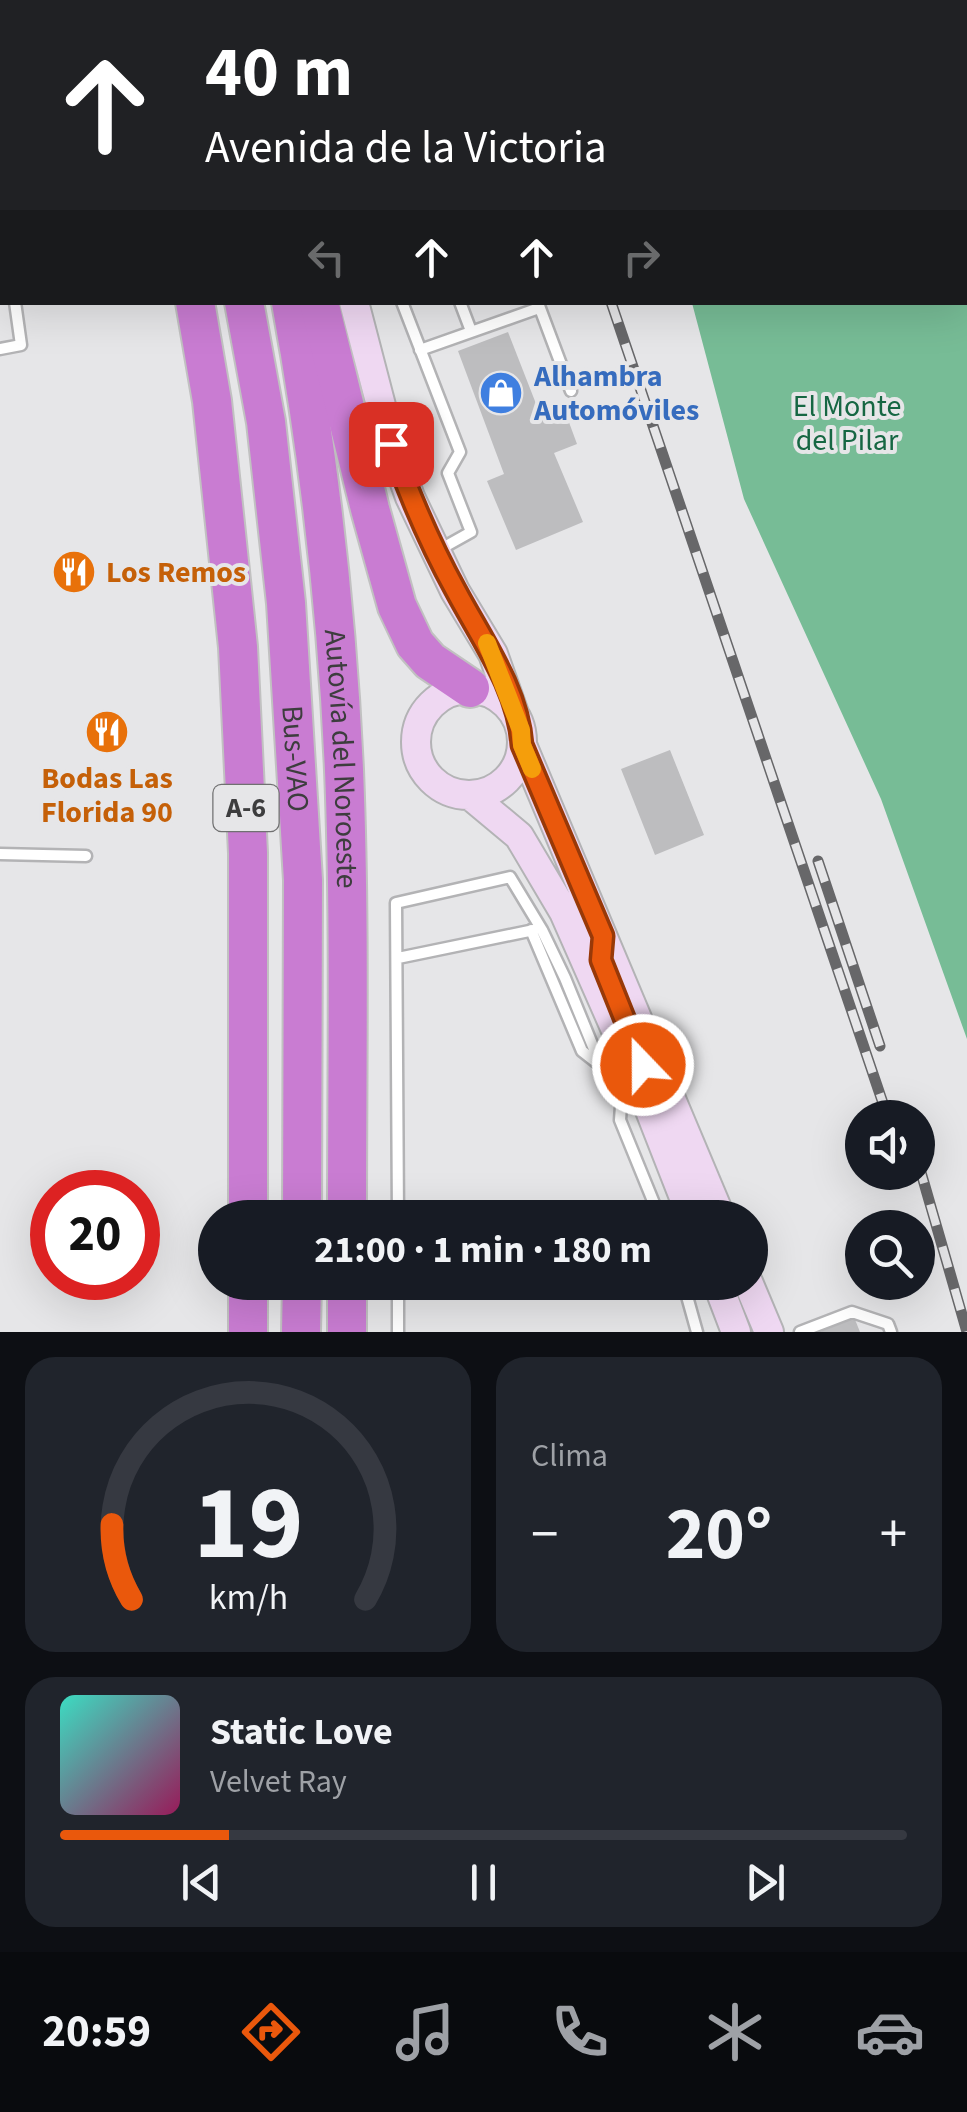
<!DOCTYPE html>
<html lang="es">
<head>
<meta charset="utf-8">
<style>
	:root { --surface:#171b24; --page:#20242c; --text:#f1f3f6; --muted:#9ea1a6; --line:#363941; --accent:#ea580c }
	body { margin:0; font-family:"Source Sans 3",sans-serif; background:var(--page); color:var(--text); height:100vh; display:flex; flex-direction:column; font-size:38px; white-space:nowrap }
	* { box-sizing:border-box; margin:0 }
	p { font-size:32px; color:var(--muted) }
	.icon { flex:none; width:55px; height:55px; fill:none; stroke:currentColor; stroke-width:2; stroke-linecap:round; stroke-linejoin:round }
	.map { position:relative; height:1332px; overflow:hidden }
	.side { display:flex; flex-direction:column; gap:25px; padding:25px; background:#0d0f14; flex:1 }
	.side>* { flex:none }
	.top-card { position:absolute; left:0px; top:0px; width:968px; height:305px; box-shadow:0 10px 40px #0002; background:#202124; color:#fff; overflow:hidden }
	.fabs { position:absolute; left:845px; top:1100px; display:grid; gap:20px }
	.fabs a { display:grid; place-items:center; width:90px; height:90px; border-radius:50%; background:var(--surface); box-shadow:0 10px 40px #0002; font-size:50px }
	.speed { position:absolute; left:30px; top:1170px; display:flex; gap:20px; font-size:50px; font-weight:700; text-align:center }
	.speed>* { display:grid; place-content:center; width:130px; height:130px; border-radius:50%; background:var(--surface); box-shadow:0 10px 40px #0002; line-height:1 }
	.speed .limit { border:15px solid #d22; background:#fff; color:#111 }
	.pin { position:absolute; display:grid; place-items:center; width:85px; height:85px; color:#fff; margin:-42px; border-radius:20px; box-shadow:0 5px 15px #0006 }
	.me { position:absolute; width:110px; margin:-55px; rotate:338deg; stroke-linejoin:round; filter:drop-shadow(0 0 8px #0008) }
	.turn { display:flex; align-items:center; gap:35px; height:210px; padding:0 40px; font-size:45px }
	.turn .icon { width:130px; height:130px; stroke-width:2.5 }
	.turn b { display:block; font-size:70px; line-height:85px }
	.lanes { display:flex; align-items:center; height:95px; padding:0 40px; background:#0003; justify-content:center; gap:50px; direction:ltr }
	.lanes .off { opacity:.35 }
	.big { font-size:75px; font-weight:700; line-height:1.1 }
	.side .widget { flex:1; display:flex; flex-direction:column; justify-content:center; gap:15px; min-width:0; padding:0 35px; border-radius:30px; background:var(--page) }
	.side .dial { align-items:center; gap:0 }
	.dial svg { height:260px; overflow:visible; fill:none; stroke:var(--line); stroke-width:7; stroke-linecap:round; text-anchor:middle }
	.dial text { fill:var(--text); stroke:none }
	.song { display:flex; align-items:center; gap:30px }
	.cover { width:120px; height:120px; border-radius:15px; background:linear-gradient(135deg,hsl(170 70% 55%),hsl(330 70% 35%)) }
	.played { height:10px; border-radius:5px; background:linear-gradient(90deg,var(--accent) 20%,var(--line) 20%) }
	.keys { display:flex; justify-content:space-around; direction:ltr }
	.heat { display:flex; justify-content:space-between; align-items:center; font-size:55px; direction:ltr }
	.side .tiles { flex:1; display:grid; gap:25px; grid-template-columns:1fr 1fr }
	.widget:last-child { grid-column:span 2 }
	.trip { position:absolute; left:198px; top:1200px; width:570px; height:100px; border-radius:50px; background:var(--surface); box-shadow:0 10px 40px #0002; font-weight:700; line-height:100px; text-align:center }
	.dock { display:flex; height:160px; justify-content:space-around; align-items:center; background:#090b0e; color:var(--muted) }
	.dock .icon { width:70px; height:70px }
	.dock .current { color:var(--accent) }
	.dock b { font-size:45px; color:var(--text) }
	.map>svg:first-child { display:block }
	.forest { fill:#77bc96 }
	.building { fill:#bdbdbf }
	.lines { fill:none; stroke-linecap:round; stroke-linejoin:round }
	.lane-casing { stroke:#b3b3b5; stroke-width:15 }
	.secondary-casing { stroke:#b3b3b5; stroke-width:32 }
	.highway-casing { stroke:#c1c1c1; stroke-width:42 }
	.lane { stroke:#fff; stroke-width:10 }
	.secondary { stroke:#efd8f2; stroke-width:28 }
	.highway { stroke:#c97cd2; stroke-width:38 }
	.rail-casing { stroke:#676769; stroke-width:11 }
	.rail { stroke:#e6e6e8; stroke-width:8; stroke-dasharray:22; stroke-linecap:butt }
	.route-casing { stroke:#983908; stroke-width:25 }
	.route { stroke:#ea580c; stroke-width:18 }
	.slow { stroke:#f59e0b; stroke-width:18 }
	.labels { text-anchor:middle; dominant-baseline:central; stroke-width:8; stroke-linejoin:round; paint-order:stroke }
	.shield { fill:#e6e6e8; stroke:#707071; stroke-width:2.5 }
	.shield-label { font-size:28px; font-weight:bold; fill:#3d3d3e }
	.shop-label { font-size:30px; font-weight:bold; fill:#366cbe; stroke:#e6e6e8; text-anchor:start }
	.park-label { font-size:30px; fill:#166743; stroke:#e6e6e8 }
	.food-label { font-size:30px; font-weight:bold; fill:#c56008; stroke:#e6e6e8; text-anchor:start }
	.street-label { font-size:30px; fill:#3d3d3e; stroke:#e6e6e8 }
</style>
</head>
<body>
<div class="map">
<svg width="967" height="1332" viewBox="0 0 967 1332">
	<rect width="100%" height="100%" fill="#e6e6e8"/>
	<!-- forest -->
	<path class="forest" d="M967 127V1039L881 799 744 499 692 303 965 302Z"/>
	<!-- building -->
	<path class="building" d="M508 332 540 414 563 406 577 444 554 453 583 522 516 550 487 481 504 474 458 351Z
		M670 750 704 835 655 855 621 769Z
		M854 1317 860 1332H820Z"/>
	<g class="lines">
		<!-- lane casing -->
		<g class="lane-casing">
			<path id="lane" d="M429 0 430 2
				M318 2 325 0
				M0 294H2
				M402 302 460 452 448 473 471 532 437 551
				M460 302 471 331
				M538 303 571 391
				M0 349 21 345 15 302
				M420 350 539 308
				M0 854 86 856
				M531 930 582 1051 596 1062
				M398 958 534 930
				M635 1081 622 1092 620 1120 660 1218
				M398 1218 396 903 510 877 542 930 565 978 601 1066 616 1078 634 1079
				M398 1282V1332
				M683 1282 697 1332
				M800 1332 852 1312 888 1324 891 1332"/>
		</g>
		<!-- secondary casing -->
		<g class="secondary-casing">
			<path id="secondary" d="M283 0 284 2
				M354 302 391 444 410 497 455 591 493 654 515 716
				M416 742a53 53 0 1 1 106 0a53 53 0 1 1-106 0Z
				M522 745 721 1218
				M471 796 519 836 564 912 638 1080 692 1218
				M717 1282 736 1332
				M748 1282 769 1332"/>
		</g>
		<!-- highway casing -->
		<g class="highway-casing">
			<g id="highway">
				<path d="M116 0 117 2"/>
				<path d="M173 0V2"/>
				<path d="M227 0 228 2"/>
				<path d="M0 265 2 264"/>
				<path d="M195 302 212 401 238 647 248 853V1218"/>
				<path id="s1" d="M244 302 266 422 286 603 303 880 302 1218"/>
				<path id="s2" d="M291 302C319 457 337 613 344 770 350 919 347 1068 347 1218"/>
				<path d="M319 302 370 509 397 606 415 644 430 661 470 688"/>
				<path d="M248 1282V1332"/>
				<path d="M301 1332 302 1282"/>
				<path d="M347 1332V1282"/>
			</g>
		</g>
		<!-- lane -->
		<use href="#lane" class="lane"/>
		<!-- secondary -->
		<use href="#secondary" class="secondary"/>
		<!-- highway -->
		<use href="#highway" class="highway"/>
		<!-- rail casing -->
		<g class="rail-casing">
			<path id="rail" d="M507 0 508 2
				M611 302 888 1118
				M818 861 880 1046
				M918 1162 967 1332"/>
		</g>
		<!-- rail -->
		<use href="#rail" class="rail"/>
	</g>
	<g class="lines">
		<!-- route casing -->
		<g class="route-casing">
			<path id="route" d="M391 444C409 494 430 544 456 591 482 640 518 689 522 745L603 936 601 960 643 1065"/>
		</g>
		<!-- route -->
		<use href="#route" class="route"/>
		<!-- slow -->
		<path class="slow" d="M487 643 521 730 522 745 532 769"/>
	</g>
	<!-- icons -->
	<defs>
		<g id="shop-disc" transform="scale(2.25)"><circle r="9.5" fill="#3f7fe0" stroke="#e6e6e8"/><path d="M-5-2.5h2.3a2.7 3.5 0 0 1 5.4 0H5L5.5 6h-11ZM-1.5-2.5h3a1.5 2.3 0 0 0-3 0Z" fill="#fff"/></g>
		<g id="restaurant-disc" transform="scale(2.25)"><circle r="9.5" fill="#e8710a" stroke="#e6e6e8"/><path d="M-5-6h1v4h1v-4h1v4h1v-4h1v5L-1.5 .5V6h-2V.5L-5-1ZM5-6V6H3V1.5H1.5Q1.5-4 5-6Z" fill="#fff"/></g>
	</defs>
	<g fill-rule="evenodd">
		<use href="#shop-disc" x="501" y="393"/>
		<use href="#restaurant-disc" x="74" y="572"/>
		<use href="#restaurant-disc" x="107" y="732"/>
	</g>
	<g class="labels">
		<!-- shield labels -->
		<rect class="shield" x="213.5" y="785" width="65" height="46" rx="8"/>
		<g class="shield-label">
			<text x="246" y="808">A-6</text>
		</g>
		<!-- shop labels -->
		<g class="shop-label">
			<text x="534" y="376">Alhambra<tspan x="534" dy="34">Automóviles</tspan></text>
		</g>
		<!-- park labels -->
		<g class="park-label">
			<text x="847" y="406">El Monte<tspan x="847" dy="34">del Pilar</tspan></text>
		</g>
		<!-- food labels -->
		<g class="food-label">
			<text x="106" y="572">Los Remos</text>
			<text x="107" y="778" text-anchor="middle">Bodas Las<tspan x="107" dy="34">Florida 90</tspan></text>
		</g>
		<!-- street labels -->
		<g class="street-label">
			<text stroke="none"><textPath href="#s1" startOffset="460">Bus-VAO</textPath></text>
			<text stroke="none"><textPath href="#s2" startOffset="460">Autovía del Noroeste</textPath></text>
		</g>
	</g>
</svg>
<div class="fabs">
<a><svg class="icon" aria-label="sound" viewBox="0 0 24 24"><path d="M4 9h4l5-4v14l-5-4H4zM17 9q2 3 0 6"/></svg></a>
<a><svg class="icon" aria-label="search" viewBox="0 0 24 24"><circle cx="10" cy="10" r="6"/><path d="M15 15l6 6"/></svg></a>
</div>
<div class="speed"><div class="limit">20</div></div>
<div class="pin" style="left:391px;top:444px;background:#d93025"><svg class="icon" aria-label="arrive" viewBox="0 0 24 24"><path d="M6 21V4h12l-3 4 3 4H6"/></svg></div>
<svg class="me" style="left:643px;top:1065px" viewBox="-20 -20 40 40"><circle r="17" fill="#ea580c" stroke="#fff" stroke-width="3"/><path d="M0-11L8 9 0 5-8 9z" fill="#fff"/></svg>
<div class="trip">21:00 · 1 min · 180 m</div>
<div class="top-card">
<div class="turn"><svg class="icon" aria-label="ahead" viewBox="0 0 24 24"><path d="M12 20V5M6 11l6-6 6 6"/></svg><div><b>40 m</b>Avenida de la Victoria</div></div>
<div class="lanes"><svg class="icon off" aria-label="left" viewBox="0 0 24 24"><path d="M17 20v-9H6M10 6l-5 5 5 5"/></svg><svg class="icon" aria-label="ahead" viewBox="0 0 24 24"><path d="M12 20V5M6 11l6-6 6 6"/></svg><svg class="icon" aria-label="ahead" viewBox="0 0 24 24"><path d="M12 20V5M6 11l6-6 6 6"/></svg><svg class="icon off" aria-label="right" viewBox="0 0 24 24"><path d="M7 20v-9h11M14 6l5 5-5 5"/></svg></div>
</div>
</div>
<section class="side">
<div class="tiles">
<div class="widget dial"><svg viewBox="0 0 100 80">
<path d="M14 69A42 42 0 1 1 86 69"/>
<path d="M14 69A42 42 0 0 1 8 46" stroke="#ea580c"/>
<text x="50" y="56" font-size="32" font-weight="700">19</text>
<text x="50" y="72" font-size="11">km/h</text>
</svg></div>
<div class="widget"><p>Clima</p>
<div class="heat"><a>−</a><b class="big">20°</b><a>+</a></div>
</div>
<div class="widget">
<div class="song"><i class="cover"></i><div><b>Static Love</b><p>Velvet Ray</p></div></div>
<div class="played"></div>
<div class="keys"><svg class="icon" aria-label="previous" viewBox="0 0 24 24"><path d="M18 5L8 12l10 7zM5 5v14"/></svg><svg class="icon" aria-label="pause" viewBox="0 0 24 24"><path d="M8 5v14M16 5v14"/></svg><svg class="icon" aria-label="next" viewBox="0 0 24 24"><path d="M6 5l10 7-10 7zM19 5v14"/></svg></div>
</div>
</div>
</section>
<nav class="dock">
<b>20:59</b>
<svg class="icon current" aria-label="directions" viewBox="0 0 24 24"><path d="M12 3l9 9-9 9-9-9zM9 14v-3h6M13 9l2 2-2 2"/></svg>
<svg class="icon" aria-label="music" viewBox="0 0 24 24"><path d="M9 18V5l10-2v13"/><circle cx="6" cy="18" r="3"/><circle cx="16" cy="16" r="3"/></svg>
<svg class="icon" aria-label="phone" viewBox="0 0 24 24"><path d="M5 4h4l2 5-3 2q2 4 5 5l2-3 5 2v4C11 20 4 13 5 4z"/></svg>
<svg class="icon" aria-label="climate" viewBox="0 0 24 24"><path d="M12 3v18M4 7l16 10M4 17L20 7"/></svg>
<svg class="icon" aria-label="car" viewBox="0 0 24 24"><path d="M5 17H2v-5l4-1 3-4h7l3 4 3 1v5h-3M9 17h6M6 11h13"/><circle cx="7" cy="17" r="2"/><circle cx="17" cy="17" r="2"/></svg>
</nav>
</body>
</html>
